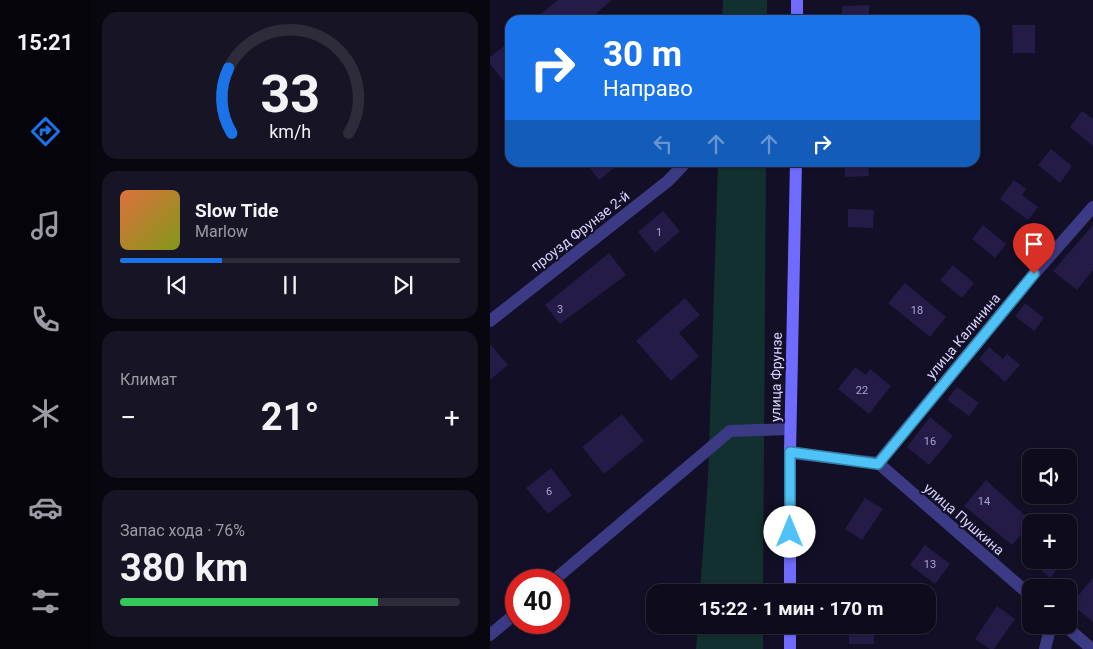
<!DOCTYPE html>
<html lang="ru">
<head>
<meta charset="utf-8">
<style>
	:root { --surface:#0e0b1c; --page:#171425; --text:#f1f3f6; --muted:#9b9ba3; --line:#2e2b3b; --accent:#1a73e8 }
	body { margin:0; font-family:Roboto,sans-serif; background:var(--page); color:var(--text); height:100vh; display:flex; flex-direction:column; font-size:19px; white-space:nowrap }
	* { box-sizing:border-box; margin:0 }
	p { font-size:16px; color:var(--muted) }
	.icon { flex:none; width:28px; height:28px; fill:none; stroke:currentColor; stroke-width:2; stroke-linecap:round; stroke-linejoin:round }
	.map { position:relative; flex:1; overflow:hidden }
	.panel { display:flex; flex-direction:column; gap:12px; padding:12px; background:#08060f; width:400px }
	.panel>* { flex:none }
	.banner { position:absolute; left:15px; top:15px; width:475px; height:152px; border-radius:15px; box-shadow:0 1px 4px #0004,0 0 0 1px var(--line); background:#1a73e8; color:#fff; overflow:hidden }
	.controls { position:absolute; left:532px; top:449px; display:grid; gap:10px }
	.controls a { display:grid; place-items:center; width:55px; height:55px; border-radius:10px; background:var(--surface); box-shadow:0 1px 4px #0004,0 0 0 1px var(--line); font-size:25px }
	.speed { position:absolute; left:15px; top:569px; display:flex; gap:10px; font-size:25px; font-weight:700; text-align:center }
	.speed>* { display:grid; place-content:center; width:65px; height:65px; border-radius:50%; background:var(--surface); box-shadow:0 1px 4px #0004,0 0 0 1px var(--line); line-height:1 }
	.speed .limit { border:8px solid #d22; background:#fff; color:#111 }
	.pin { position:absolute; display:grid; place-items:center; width:42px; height:42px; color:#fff; margin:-51px -21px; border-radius:50% 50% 50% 0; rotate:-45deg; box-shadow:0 0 5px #0007 }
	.pin .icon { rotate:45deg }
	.me { position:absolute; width:55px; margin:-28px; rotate:0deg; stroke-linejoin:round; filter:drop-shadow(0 0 4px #0008) }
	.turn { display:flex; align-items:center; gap:18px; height:105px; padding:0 15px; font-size:22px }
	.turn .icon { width:65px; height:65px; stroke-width:2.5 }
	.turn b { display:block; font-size:35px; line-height:42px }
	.lanes { display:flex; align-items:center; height:48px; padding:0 15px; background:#0003; justify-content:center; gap:25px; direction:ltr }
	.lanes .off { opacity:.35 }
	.big { font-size:38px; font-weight:700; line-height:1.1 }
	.panel .widget { flex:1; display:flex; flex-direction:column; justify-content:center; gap:8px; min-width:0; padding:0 18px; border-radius:15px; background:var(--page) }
	.panel .dial { align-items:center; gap:0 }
	.dial svg { height:130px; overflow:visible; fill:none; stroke:var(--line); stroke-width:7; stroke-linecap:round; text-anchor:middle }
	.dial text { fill:var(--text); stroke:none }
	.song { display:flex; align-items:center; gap:15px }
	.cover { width:60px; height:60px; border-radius:8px; background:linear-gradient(135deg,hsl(20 70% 55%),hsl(70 70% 35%)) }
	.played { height:5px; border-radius:2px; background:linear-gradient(90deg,var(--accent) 30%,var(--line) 30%) }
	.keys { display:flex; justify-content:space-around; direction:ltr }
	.heat { display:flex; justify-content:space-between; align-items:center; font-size:28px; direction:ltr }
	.charge { height:8px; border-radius:4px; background:linear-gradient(90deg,#34c759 76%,var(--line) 0) }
	.trip { position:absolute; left:156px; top:584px; width:290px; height:50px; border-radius:15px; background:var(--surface); box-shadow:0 1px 4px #0004,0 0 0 1px var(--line); font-weight:700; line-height:50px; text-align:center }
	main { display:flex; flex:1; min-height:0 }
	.menu { display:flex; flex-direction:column; width:90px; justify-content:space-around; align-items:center; background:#06040b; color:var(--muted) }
	.menu .icon { width:35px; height:35px }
	.menu .active { color:var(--accent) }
	.menu b { font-size:22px; color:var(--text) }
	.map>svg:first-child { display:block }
	.green { fill:#12302f }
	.building { fill:#241b47 }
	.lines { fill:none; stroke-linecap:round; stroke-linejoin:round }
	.street { stroke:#3d3a85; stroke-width:12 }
	.secondary { stroke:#6f6bff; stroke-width:12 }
	.route-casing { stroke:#337fa1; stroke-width:12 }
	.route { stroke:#4fc3f7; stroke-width:9 }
	.labels { text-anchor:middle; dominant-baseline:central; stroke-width:4; stroke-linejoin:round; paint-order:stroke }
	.number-label { font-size:11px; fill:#aca6d1 }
	.street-label { font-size:14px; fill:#d9d4ff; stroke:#130f26 }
</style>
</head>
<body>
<main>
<nav class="menu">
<b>15:21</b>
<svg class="icon active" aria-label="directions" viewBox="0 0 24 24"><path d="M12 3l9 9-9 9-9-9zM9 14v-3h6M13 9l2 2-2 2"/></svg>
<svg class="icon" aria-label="music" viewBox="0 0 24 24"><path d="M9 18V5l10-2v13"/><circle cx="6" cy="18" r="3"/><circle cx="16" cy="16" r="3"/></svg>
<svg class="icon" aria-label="phone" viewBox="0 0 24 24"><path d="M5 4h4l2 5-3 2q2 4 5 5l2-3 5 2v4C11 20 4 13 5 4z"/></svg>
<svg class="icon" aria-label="climate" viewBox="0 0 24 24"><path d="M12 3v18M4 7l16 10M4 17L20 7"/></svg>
<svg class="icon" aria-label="car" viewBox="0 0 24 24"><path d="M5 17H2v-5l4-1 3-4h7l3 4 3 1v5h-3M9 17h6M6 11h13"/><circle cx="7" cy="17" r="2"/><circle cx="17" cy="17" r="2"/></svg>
<svg class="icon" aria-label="filters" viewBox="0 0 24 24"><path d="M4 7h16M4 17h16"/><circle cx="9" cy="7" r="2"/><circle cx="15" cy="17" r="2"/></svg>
</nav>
<section class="panel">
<div class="widget dial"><svg viewBox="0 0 100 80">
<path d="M14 69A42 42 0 1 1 86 69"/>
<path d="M14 69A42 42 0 0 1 12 29" stroke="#1a73e8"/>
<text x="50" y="56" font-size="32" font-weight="700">33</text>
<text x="50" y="72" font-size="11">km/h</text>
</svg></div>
<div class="widget">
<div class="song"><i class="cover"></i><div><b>Slow Tide</b><p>Marlow</p></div></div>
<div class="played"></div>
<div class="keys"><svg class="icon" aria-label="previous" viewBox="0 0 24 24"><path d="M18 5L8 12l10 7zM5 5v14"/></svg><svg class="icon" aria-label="pause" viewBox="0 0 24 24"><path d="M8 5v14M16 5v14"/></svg><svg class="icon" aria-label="next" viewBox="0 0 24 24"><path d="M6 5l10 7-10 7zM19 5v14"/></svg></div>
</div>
<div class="widget"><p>Климат</p>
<div class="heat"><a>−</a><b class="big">21°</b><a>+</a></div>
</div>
<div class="widget"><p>Запас хода · 76%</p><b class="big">380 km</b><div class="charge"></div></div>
</section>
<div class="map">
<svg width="603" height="649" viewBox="0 0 603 649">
	<rect width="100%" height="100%" fill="#130f26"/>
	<!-- green -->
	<path class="green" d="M233 0H277V20H232Z
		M228 163H276L273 592H210L218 478Z
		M208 625H273V649H206Z"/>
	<!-- building -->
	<path class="building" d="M68 0H122L98 20H43Z
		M379 5V20H352V6Z
		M522 25H545V53H523Z
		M20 41V89L0 64V57Z
		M592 111 603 119V146L580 127Z
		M561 149 582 166 570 183 548 165Z
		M95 162H132L109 180Z
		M355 162H378L379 176 355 177Z
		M524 180 536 189 532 195 548 207 538 220 510 199Z
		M358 209 384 210 383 228 358 227Z
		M173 211 190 231 165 253 148 232Z
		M493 225 516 244 505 258 482 239Z
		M603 225V270L587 290 563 271Z
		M119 253 136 275 70 324 55 305Z
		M463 265 484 283 472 298 450 280Z
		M415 283 456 317 440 337 398 303Z
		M195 298 210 315 189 333 209 356 181 381 146 341Z
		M535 303 554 318 544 331 525 316Z
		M0 344 18 365 0 380Z
		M499 347 513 359 517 354 530 365 515 382 489 359Z
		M365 367 376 375 380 369 401 386 379 414 348 389Z
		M467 387 489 403 479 416 457 400Z
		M132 414 154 441 114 474 92 447Z
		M440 417 463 436 439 465 417 447Z
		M61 468 82 495 58 514 36 488Z
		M496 480 542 522 522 545 474 506Z
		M375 498 393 509 372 540 355 529Z
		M435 545 460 564 445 584 420 565Z
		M553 560H575L560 578 548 567Z
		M603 578V622L581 604Z
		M507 606 525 619 504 649H500L485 639Z
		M359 625H384V644H359Z"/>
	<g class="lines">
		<!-- street -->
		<path class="street" d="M0 321 178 181 196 162
			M300 453 388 463
			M388 463 544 274 603 207
			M388 463 541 596
			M64 580 240 431 300 429
			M574 625 602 649
			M0 635 26 613
			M555 649 561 625"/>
		<!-- secondary -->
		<path class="secondary" d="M307 0V20
			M300 592V453L306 162
			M300 649V625"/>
	</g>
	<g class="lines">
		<!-- route casing -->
		<g class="route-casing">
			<path id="route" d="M300 532V452L388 464 544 274"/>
		</g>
		<!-- route -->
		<use href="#route" class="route"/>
	</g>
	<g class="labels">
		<!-- number labels -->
		<g class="number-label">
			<text x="169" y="232">1</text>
			<text x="70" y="309">3</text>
			<text x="427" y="310">18</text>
			<text x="372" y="390">22</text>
			<text x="440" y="441">16</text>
			<text x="59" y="491">6</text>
			<text x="494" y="501">14</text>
			<text x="440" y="564">13</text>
		</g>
		<!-- street labels -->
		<g class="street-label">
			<text transform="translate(90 231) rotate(-38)">проузд Фрунзе 2-й</text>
			<text transform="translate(473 336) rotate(-50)">улица Калинина</text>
			<text transform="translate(286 377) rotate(-89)">улица Фрунзе</text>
			<text transform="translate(474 519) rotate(41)">улица Пушкина</text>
		</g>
	</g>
</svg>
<div class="controls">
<a><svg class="icon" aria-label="sound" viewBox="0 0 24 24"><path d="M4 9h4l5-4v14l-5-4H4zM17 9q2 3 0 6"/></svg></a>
<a>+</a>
<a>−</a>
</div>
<div class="speed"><div class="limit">40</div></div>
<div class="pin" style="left:544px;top:274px;background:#d93025"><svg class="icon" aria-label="arrive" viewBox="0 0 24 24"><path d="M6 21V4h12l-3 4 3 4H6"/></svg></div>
<svg class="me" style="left:300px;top:532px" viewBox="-20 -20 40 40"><circle r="19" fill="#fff"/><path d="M0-13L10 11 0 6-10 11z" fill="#4fc3f7"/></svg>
<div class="trip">15:22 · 1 мин · 170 m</div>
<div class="banner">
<div class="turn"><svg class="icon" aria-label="right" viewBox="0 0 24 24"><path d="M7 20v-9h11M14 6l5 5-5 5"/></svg><div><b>30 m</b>Направо</div></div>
<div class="lanes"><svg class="icon off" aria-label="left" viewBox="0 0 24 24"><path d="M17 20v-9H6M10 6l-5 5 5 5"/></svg><svg class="icon off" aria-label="ahead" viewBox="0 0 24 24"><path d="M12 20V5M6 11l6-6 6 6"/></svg><svg class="icon off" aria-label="ahead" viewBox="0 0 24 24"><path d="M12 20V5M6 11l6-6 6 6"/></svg><svg class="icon" aria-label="right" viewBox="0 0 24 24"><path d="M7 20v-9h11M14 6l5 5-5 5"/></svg></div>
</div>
</div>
</main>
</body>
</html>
